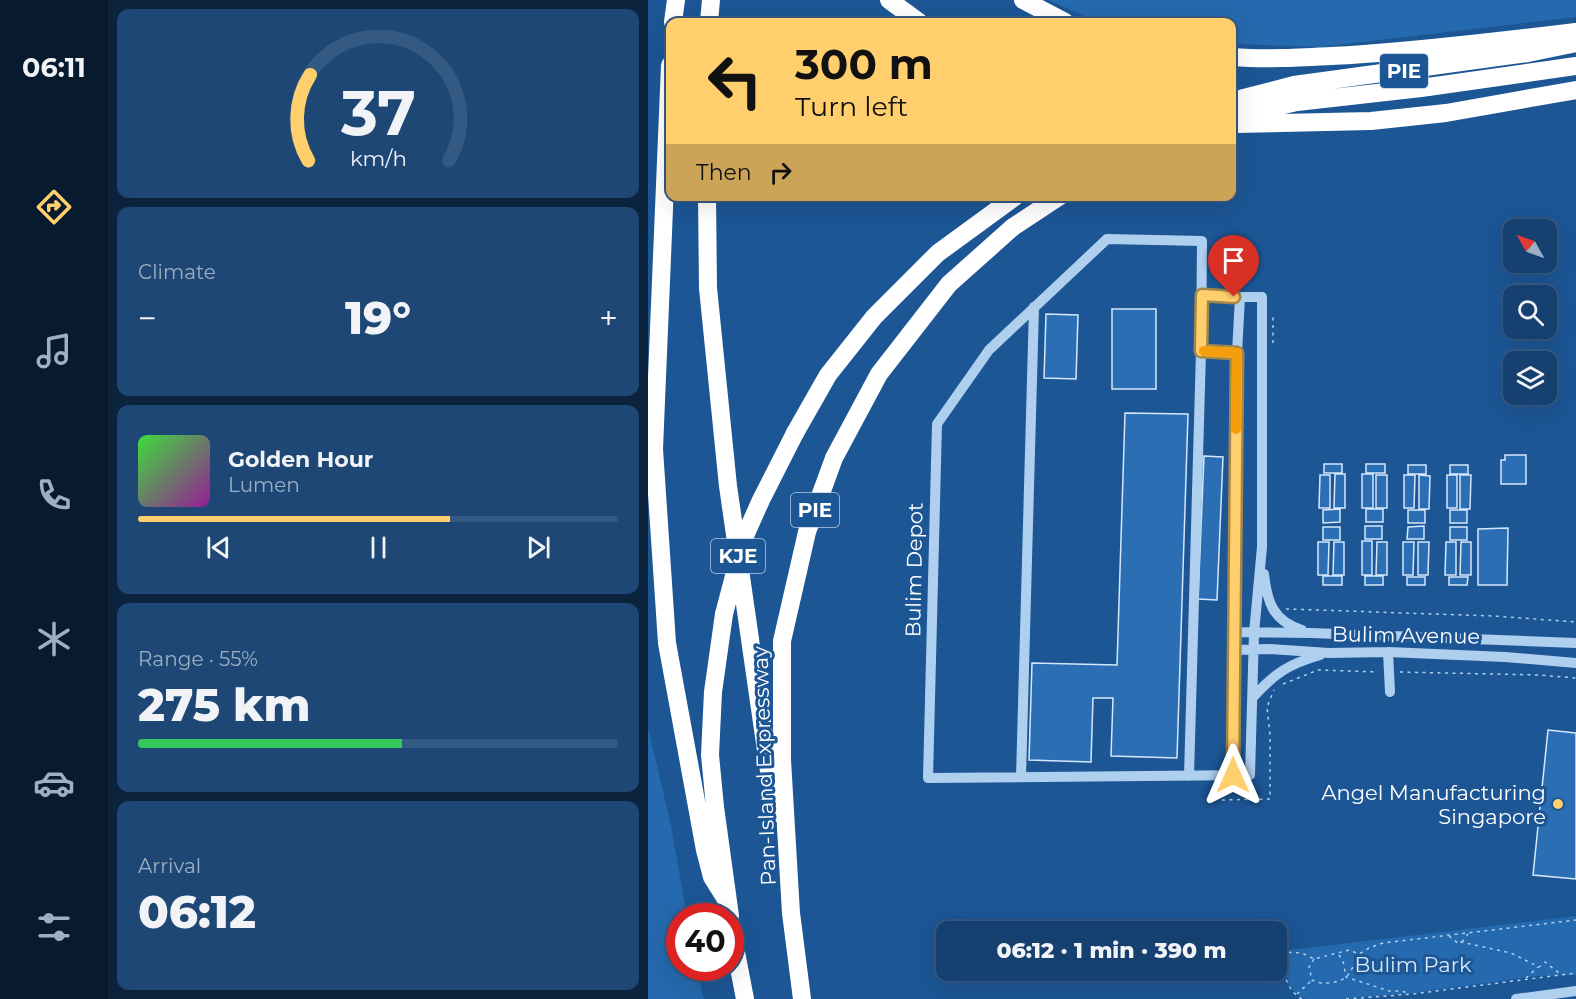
<!DOCTYPE html>
<html lang="en">
<head>
<meta charset="utf-8">
<style>
	:root { --surface:#154070; --page:#1e4775; --text:#f1f3f6; --muted:#9dafc3; --line:#345983; --accent:#ffce6d }
	body { margin:0; font-family:Montserrat,sans-serif; background:var(--page); color:var(--text); height:100vh; display:flex; flex-direction:column; font-size:22px; white-space:nowrap }
	* { box-sizing:border-box; margin:0 }
	p { font-size:20px; color:var(--muted) }
	.icon { flex:none; width:33px; height:33px; fill:none; stroke:currentColor; stroke-width:2; stroke-linecap:round; stroke-linejoin:round }
	.map { position:relative; flex:1; overflow:hidden }
	.panel { display:flex; flex-direction:column; gap:9px; padding:9px; background:#0c233e; width:540px }
	.panel>* { flex:none }
	.top-card { position:absolute; left:18px; top:18px; width:570px; height:183px; border-radius:12px; box-shadow:0 6px 24px #0002,0 0 0 2px var(--line); background:#ffce6d; color:#111; overflow:hidden }
	.needle { width:39px; rotate:310deg }
	.controls { position:absolute; left:855px; top:219px; display:grid; gap:12px }
	.controls a { display:grid; place-items:center; width:54px; height:54px; border-radius:12px; background:var(--surface); box-shadow:0 6px 24px #0002,0 0 0 2px var(--line); font-size:30px }
	.speed { position:absolute; left:18px; top:903px; display:flex; gap:12px; font-size:30px; font-weight:700; text-align:center }
	.speed>* { display:grid; place-content:center; width:78px; height:78px; border-radius:50%; background:var(--surface); box-shadow:0 6px 24px #0002,0 0 0 2px var(--line); line-height:1 }
	.speed .limit { border:9px solid #d22; background:#fff; color:#111 }
	.pin { position:absolute; display:grid; place-items:center; width:51px; height:51px; color:#fff; margin:-62px -26px; border-radius:50% 50% 50% 0; rotate:-45deg; box-shadow:0 0 6px #0007 }
	.pin .icon { rotate:45deg }
	.me { position:absolute; width:66px; margin:-33px; rotate:0deg; stroke-linejoin:round; filter:drop-shadow(0 0 4px #0008) }
	.turn { display:flex; align-items:center; gap:21px; height:126px; padding:0 30px; font-size:27px }
	.turn .icon { width:78px; height:78px; stroke-width:2.5 }
	.turn b { display:block; font-size:42px; line-height:51px }
	.then { display:flex; align-items:center; height:57px; padding:0 30px; background:#0003; gap:12px; font-size:22px }
	.big { font-size:45px; font-weight:800; line-height:1.1 }
	.panel .card { flex:1; display:flex; flex-direction:column; justify-content:center; gap:9px; min-width:0; padding:0 21px; border-radius:12px; background:var(--page) }
	.panel .dial { align-items:center; gap:0 }
	.dial svg { height:156px; overflow:visible; fill:none; stroke:var(--line); stroke-width:7; stroke-linecap:round; text-anchor:middle }
	.dial text { fill:var(--text); stroke:none }
	.song { display:flex; align-items:center; gap:18px }
	.cover { width:72px; height:72px; border-radius:9px; background:linear-gradient(135deg,hsl(120 70% 55%),hsl(300 70% 35%)) }
	.played { height:6px; border-radius:3px; background:linear-gradient(90deg,var(--accent) 65%,var(--line) 65%) }
	.keys { display:flex; justify-content:space-around; direction:ltr }
	.heat { display:flex; justify-content:space-between; align-items:center; font-size:33px; direction:ltr }
	.charge { height:9px; border-radius:4px; background:linear-gradient(90deg,#34c759 55%,var(--line) 0) }
	.trip { position:absolute; left:288px; top:921px; width:351px; height:60px; border-radius:12px; background:var(--surface); box-shadow:0 6px 24px #0002,0 0 0 2px var(--line); font-weight:800; line-height:60px; text-align:center }
	main { display:flex; flex:1; min-height:0 }
	.dock { display:flex; flex-direction:column; width:108px; justify-content:space-around; align-items:center; background:#081a2d; color:var(--muted) }
	.dock .icon { width:42px; height:42px }
	.dock .current { color:var(--accent) }
	.dock b { font-size:27px; color:var(--text) }
	.map>svg:first-child { display:block }
	.green { fill:#2569ae }
	.building { fill:#2b6eb3; stroke:#d5e8fb; stroke-width:1.5 }
	.lines { fill:none; stroke-linecap:round; stroke-linejoin:round }
	.path { stroke:#afcfef; stroke-width:1.5; stroke-dasharray:3 4.5; stroke-linecap:butt }
	.minor { stroke:#afcfef; stroke-width:10 }
	.highway { stroke:#fff; stroke-width:18 }
	.highway-bridge { stroke:#fff; stroke-width:18 }
	.route-casing { stroke:#a68647; stroke-width:15 }
	.route { stroke:#ffce6d; stroke-width:10 }
	.slow { stroke:#f59e0b; stroke-width:10 }
	.poi-dot { fill:#ffce6d; stroke:#1c5695; stroke-width:2 }
	.labels { text-anchor:middle; dominant-baseline:central; stroke-width:6; stroke-linejoin:round; paint-order:stroke }
	.shield { fill:#1c5695; stroke:#bbccdf; stroke-width:1.5 }
	.shield-label { font-size:20px; font-weight:bold; fill:#fff }
	.street-label { font-size:21px; fill:#fff; stroke:#1c5695 }
	.poi-label { font-size:21px; fill:#fff; stroke:#1c5695; text-anchor:end }
	.park-label { font-size:21px; fill:#d5e8fb; stroke:#1c5695 }
</style>
</head>
<body>
<main>
<nav class="dock">
<b>06:11</b>
<svg class="icon current" aria-label="directions" viewBox="0 0 24 24"><path d="M12 3l9 9-9 9-9-9zM9 14v-3h6M13 9l2 2-2 2"/></svg>
<svg class="icon" aria-label="music" viewBox="0 0 24 24"><path d="M9 18V5l10-2v13"/><circle cx="6" cy="18" r="3"/><circle cx="16" cy="16" r="3"/></svg>
<svg class="icon" aria-label="phone" viewBox="0 0 24 24"><path d="M5 4h4l2 5-3 2q2 4 5 5l2-3 5 2v4C11 20 4 13 5 4z"/></svg>
<svg class="icon" aria-label="climate" viewBox="0 0 24 24"><path d="M12 3v18M4 7l16 10M4 17L20 7"/></svg>
<svg class="icon" aria-label="car" viewBox="0 0 24 24"><path d="M5 17H2v-5l4-1 3-4h7l3 4 3 1v5h-3M9 17h6M6 11h13"/><circle cx="7" cy="17" r="2"/><circle cx="17" cy="17" r="2"/></svg>
<svg class="icon" aria-label="filters" viewBox="0 0 24 24"><path d="M4 7h16M4 17h16"/><circle cx="9" cy="7" r="2"/><circle cx="15" cy="17" r="2"/></svg>
</nav>
<section class="panel">
<div class="card dial"><svg viewBox="0 0 100 80">
<path d="M14 69A42 42 0 1 1 86 69"/>
<path d="M14 69A42 42 0 0 1 15 25" stroke="#ffce6d"/>
<text x="50" y="56" font-size="32" font-weight="700">37</text>
<text x="50" y="72" font-size="11">km/h</text>
</svg></div>
<div class="card"><p>Climate</p>
<div class="heat"><a>−</a><b class="big">19°</b><a>+</a></div>
</div>
<div class="card">
<div class="song"><i class="cover"></i><div><b>Golden Hour</b><p>Lumen</p></div></div>
<div class="played"></div>
<div class="keys"><svg class="icon" aria-label="previous" viewBox="0 0 24 24"><path d="M18 5L8 12l10 7zM5 5v14"/></svg><svg class="icon" aria-label="pause" viewBox="0 0 24 24"><path d="M8 5v14M16 5v14"/></svg><svg class="icon" aria-label="next" viewBox="0 0 24 24"><path d="M6 5l10 7-10 7zM19 5v14"/></svg></div>
</div>
<div class="card"><p>Range · 55%</p><b class="big">275 km</b><div class="charge"></div></div>
<div class="card"><p>Arrival</p><b class="big">06:12</b></div>
</section>
<div class="map">
<svg width="928" height="999" viewBox="0 0 928 999">
	<rect width="100%" height="100%" fill="#1c5695"/>
	<!-- green -->
	<path class="green" d="M400 0H928V17L672 47 584 44V22H450Z
		M0 728 22 821 39 916H32V968H48L56 999H0Z
		M928 916V975L889 976 767 993 691 999H658L648 994 641 984 634 950 651 949Z"/>
	<!-- building -->
	<path class="building" d="M464 309H508V389H464Z
		M398 314 430 315 428 379 396 378Z
		M477 413 540 414 529 758 463 756 465 698H445L443 762 381 760 384 663 469 665Z
		M857 455H878V484H853V460H857Z
		M556 456 575 457 569 600 550 599Z
		M676 464H694V473H676Z
		M718 464H737V473H718Z
		M760 465H778V474H760Z
		M802 465H820V474H802Z
		M687 474H697V508H686Z
		M714 474H725V508H714Z
		M672 475H682V508H671Z
		M728 475H739V508H728Z
		M756 475H767L766 508H756Z
		M771 475 782 476 781 509H771Z
		M799 475H809V508H799Z
		M812 475H823L822 509H812Z
		M692 509V522L675 523V510Z
		M718 509H735V522H718Z
		M760 510H777V523H760Z
		M802 510H819V523H802Z
		M717 526H734V539H717Z
		M776 526V539H759L760 527Z
		M675 527H692V540H675Z
		M802 527H819V540H802Z
		M860 528 859 585H830V529Z
		M714 541H724V575H714Z
		M670 542H681L680 575H670Z
		M686 542H696V575H685Z
		M729 542H739V575H728Z
		M755 542H766L765 575H755Z
		M770 542H781L780 575H770Z
		M798 542H808V575H797Z
		M813 542H823V575H812Z
		M675 576H694V585H675Z
		M717 576H735V585H717Z
		M759 577H777V585H759Z
		M801 577H820L819 585H801Z
		M900 730 928 733V879L885 875Z"/>
	<g class="lines">
		<!-- path -->
		<path class="path" d="M625 343V315
			M638 609 846 616 928 622
			M752 672 890 675 928 678
			M635 684 670 670 730 672
			M574 786 573 800 622 799V735L619 707 626 690
			M801 936 811 944 813 942 863 953 891 967 897 962 911 973
			M814 942 820 934
			M691 955 695 961 698 977 741 991H753L760 993
			M666 959 661 967 664 980C673 985 689 984 698 977 703 973 707 961 711 955
			M878 978 890 967
			M649 994 663 981
			M654 999C636 989 636 970 634 952L654 953 666 959 701 950 711 954 721 948 735 943 928 920
			M698 999 765 994 928 973"/>
		<!-- minor -->
		<path class="minor" d="M554 295 592 297
			M553 351 589 353
			M616 574C619 602 625 621 654 630
			M586 632 663 633 928 643
			M586 650 621 649 681 653 740 652 857 657 928 663
			M740 652 742 692
			M605 697C627 673 641 664 672 655
			M541 776 553 351 554 241 459 239 341 350 289 424 280 778 602 775 606 633 614 547V297H592L589 353 585 775
			M373 777 386 307
			M868 999 928 991"/>
		<!-- highway -->
		<path class="highway" d="M241 0 271 22
			M375 0 417 22
			M25 22 28 0
			M61 22 63 0
			M584 57C623 60 664 57 703 55 779 50 853 41 928 32
			M22 65 6 449 19 643 57 850 64 877 79 901
			M584 101 646 85 880 53 928 43
			M584 120 613 110 649 102 773 88 928 66
			M588 124 723 121 798 113 928 90
			M59 196 60 288 80 486 127 813
			M147 433 180 375 226 317 290 253 368 196
			M76 614 65 692 62 755 67 807 82 916
			M82 921 97 999
			M154 999 143 913 134 760V641L159 532 186 458 231 374 301 284 365 227 412 196"/>
		<!-- highway-bridge -->
		<path class="highway-bridge" d="M76 614 96 538 113 500 147 433"/>
	</g>
	<g class="lines">
		<!-- route casing -->
		<g class="route-casing">
			<path id="route" d="M585 775 589 353 553 351 554 295 586 297"/>
		</g>
		<!-- route -->
		<use href="#route" class="route"/>
		<!-- slow -->
		<path class="slow" d="M556 351 589 353 588 429"/>
	</g>
	<!-- markers -->
	<circle class="poi-dot" cx="910" cy="804" r="6"/>
	<g class="labels">
		<!-- shield labels -->
		<g class="shield">
			<rect x="732" y="54" width="48" height="34" rx="4.5"/>
			<rect x="143" y="493" width="48" height="34" rx="4.5"/>
			<rect x="63" y="539" width="54" height="34" rx="4.5"/>
		</g>
		<g class="shield-label">
			<text x="756" y="71">PIE</text>
			<text x="167" y="510">PIE</text>
			<text x="90" y="556">KJE</text>
		</g>
		<!-- street labels -->
		<g class="street-label">
			<text transform="translate(266 570) rotate(-89)">Bulim Depot</text>
			<text transform="translate(758 635) rotate(1)">Bulim Avenue</text>
			<text transform="translate(116 766) rotate(-92)">Pan-Island Expressway</text>
		</g>
		<!-- poi labels -->
		<g class="poi-label">
			<text x="898" y="792">Angel Manufacturing<tspan x="898" dy="24">Singapore</tspan></text>
		</g>
		<!-- park labels -->
		<g class="park-label">
			<text x="765" y="964">Bulim Park</text>
		</g>
	</g>
</svg>
<div class="controls">
<a><svg class="needle" viewBox="-14 -14 28 28"><path d="M0-13l5 13h-10z" fill="#e53935"/><path d="M0 13l5-13h-10z" fill="#9dafc3"/></svg></a>
<a><svg class="icon" aria-label="search" viewBox="0 0 24 24"><circle cx="10" cy="10" r="6"/><path d="M15 15l6 6"/></svg></a>
<a><svg class="icon" aria-label="layers" viewBox="0 0 24 24"><path d="M12 4l9 5-9 5-9-5zM3 14l9 5 9-5"/></svg></a>
</div>
<div class="speed"><div class="limit">40</div></div>
<div class="pin" style="left:586px;top:297px;background:#d93025"><svg class="icon" aria-label="arrive" viewBox="0 0 24 24"><path d="M6 21V4h12l-3 4 3 4H6"/></svg></div>
<svg class="me" style="left:585px;top:775px" viewBox="-20 -20 40 40"><path d="M0-17L14 15 0 8-14 15z" fill="#ffce6d" stroke="#fff" stroke-width="4"/></svg>
<div class="trip">06:12 · 1 min · 390 m</div>
<div class="top-card">
<div class="turn"><svg class="icon" aria-label="left" viewBox="0 0 24 24"><path d="M17 20v-9H6M10 6l-5 5 5 5"/></svg><div><b>300 m</b>Turn left</div></div>
<div class="then">Then<svg class="icon" aria-label="right" viewBox="0 0 24 24"><path d="M7 20v-9h11M14 6l5 5-5 5"/></svg></div>
</div>
</div>
</main>
</body>
</html>
